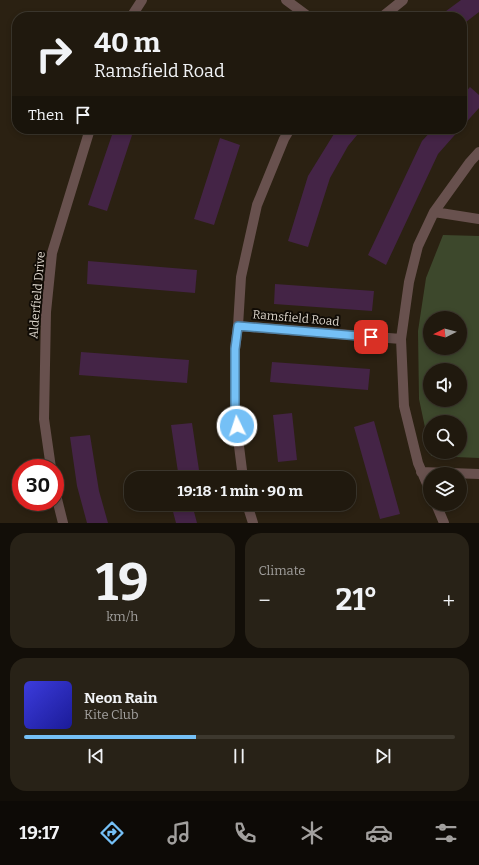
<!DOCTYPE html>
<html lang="en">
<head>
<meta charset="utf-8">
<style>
	:root { --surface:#20190e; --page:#282217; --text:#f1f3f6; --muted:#a2a09e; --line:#3d382e; --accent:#75c0f6 }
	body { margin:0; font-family:Bitter,serif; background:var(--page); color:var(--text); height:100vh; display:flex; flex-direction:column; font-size:15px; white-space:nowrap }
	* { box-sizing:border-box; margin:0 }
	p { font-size:13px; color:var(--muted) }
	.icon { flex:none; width:22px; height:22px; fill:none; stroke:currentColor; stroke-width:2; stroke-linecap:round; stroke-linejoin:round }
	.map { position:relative; height:523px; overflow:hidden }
	.details { display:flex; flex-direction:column; gap:10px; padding:10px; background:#120e08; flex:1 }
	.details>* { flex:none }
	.guide { position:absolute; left:12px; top:12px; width:455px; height:122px; border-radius:16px; box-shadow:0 2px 6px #0003,0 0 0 1px var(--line); background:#20190e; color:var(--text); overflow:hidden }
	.needle { width:26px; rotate:264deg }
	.buttons { position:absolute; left:423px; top:311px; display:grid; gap:8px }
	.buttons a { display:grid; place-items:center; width:44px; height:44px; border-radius:50%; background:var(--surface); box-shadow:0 2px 6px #0003,0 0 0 1px var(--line); font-size:20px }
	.speed { position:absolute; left:12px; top:459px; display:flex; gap:8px; font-size:20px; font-weight:700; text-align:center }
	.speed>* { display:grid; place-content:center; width:52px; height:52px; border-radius:50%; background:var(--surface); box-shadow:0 2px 6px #0003,0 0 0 1px var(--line); line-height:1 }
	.speed .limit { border:6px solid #d22; background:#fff; color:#111 }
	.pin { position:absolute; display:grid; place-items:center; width:34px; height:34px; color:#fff; margin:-17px; border-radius:8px; box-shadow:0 2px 6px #0006 }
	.me { position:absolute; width:44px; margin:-22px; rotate:356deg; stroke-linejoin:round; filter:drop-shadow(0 0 3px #0008) }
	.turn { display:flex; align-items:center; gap:14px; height:84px; padding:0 16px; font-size:18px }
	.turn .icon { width:52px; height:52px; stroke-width:2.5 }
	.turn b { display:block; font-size:28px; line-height:34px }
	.then { display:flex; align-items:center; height:38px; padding:0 16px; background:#0003; gap:8px; font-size:15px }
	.big { font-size:30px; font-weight:700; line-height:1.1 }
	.details .card { flex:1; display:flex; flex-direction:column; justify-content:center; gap:6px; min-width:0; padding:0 14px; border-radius:16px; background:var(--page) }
	.details .dial { align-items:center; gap:0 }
	.dial b { font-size:52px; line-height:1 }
	.song { display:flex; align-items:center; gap:12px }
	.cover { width:48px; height:48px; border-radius:6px; background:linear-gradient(135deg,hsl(240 70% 55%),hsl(240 70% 35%)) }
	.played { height:4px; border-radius:2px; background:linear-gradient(90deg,var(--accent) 40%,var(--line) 40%) }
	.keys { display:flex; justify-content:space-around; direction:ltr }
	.heat { display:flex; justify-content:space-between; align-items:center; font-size:22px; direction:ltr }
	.details .tiles { flex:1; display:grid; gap:10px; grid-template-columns:1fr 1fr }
	.card:last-child { grid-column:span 2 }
	.trip { position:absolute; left:124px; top:471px; width:232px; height:40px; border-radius:16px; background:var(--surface); box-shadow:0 2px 6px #0003,0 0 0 1px var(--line); font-weight:700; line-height:40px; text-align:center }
	.menu { display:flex; height:64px; justify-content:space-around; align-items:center; background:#0d0a06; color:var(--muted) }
	.menu .icon { width:28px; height:28px }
	.menu .current { color:var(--accent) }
	.menu b { font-size:18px; color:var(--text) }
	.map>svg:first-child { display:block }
	.green { fill:#3d482c; fill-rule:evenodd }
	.building { fill:#442446 }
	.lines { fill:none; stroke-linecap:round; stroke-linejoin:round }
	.minor { stroke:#68514e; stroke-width:10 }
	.route-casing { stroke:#4c7da0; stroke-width:10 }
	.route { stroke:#75c0f6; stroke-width:7 }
	.labels { text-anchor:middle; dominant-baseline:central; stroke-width:4; stroke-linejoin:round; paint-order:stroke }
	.street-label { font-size:12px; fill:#ddd6cc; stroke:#100b05 }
</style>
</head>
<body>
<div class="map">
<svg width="479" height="523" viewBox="0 0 479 523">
	<rect width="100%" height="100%" fill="#2b2112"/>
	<!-- green -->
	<path class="green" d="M443 235 479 236V458L431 456 430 452H460V422H430V451L419 399 418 331 426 278ZM430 318H460V348H430ZM430 370H460V400H430Z"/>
	<!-- building -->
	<path class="building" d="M461 0H479V12L462 25V17H438Z
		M470 87 479 95V108L462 127V96Z
		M114 129H134L107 211 88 205Z
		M337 129H362L348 146 330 178 308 247 288 241 308 176Z
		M433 129H460L438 154 386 265 368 255 422 141Z
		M220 138 240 145 214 225 194 219Z
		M88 261 197 270 195 293 87 284Z
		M275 284 374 291 372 311 274 304Z
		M81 352 189 360 187 383 79 375Z
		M272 362 370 369 368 390 270 382Z
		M292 413 297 460 278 462 273 415Z
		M374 421 400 514 380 519 354 427Z
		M192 423 199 470 178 472 171 425Z
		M90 435 99 491 108 523H87L77 486 70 437Z
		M171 504H192L197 523H176Z"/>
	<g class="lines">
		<!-- minor -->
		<path class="minor" d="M286 0 309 17
			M131 17 142 0
			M382 17 403 0
			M434 212 479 219
			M238 326 401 339
			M51 468 44 419 46 312 52 253 90 129
			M421 472 479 474
			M243 478 235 414V349L238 326 241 277 257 205 284 139 290 129
			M55 491 63 523
			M430 491 418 463 404 406 401 339 409 282 418 246 434 212 470 162 479 152
			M247 504 253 523
			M436 504 444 523"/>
	</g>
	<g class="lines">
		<!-- route casing -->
		<g class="route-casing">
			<path id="route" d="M237 426 235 414V349L238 326 371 337"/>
		</g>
		<!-- route -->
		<use href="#route" class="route"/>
	</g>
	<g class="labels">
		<!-- street labels -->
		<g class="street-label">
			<text transform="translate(37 295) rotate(-85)">Alderfield Drive</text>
			<text transform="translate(296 318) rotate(5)">Ramsfield Road</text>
		</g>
	</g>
</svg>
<div class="buttons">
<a><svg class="needle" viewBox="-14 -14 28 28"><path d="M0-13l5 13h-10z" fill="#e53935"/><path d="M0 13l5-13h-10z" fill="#a2a09e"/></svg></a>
<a><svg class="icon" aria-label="sound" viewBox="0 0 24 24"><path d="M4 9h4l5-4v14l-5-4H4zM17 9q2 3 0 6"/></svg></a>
<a><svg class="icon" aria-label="search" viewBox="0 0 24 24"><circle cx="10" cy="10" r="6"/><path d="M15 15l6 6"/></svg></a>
<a><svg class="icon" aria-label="layers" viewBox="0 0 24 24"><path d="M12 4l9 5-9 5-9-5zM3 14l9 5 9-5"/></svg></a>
</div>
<div class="speed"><div class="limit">30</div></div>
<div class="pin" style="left:371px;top:337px;background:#d93025"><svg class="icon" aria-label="arrive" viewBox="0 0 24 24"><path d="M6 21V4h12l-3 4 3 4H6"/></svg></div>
<svg class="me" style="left:237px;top:426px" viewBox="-20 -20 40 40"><circle r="17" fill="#75c0f6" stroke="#fff" stroke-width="3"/><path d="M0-11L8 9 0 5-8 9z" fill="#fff"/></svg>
<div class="trip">19:18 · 1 min · 90 m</div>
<div class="guide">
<div class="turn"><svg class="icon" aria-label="right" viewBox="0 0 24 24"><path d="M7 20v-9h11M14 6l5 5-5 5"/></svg><div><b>40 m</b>Ramsfield Road</div></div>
<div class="then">Then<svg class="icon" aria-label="arrive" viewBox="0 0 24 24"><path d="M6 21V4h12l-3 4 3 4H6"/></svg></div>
</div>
</div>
<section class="details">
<div class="tiles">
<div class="card dial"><b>19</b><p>km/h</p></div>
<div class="card"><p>Climate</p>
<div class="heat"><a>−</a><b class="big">21°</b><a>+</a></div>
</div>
<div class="card">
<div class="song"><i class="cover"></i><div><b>Neon Rain</b><p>Kite Club</p></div></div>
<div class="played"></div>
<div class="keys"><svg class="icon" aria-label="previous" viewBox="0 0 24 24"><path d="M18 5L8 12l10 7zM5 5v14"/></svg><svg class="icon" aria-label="pause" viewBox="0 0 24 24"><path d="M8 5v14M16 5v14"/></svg><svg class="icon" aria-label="next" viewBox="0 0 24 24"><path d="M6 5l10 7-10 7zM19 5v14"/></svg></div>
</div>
</div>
</section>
<nav class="menu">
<b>19:17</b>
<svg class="icon current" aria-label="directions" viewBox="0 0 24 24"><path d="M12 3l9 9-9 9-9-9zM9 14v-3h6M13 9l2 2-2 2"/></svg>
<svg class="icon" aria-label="music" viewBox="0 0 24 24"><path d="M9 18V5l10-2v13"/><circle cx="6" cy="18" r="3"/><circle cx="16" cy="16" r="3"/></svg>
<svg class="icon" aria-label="phone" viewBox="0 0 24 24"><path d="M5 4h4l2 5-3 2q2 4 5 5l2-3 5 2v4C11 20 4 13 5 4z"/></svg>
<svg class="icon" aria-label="climate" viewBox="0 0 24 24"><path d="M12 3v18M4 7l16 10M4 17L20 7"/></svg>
<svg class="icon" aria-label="car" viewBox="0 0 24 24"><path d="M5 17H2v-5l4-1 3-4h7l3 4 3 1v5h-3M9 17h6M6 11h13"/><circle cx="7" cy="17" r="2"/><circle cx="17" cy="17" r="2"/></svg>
<svg class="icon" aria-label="filters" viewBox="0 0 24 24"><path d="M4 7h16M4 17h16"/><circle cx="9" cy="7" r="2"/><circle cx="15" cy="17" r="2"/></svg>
</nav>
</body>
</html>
